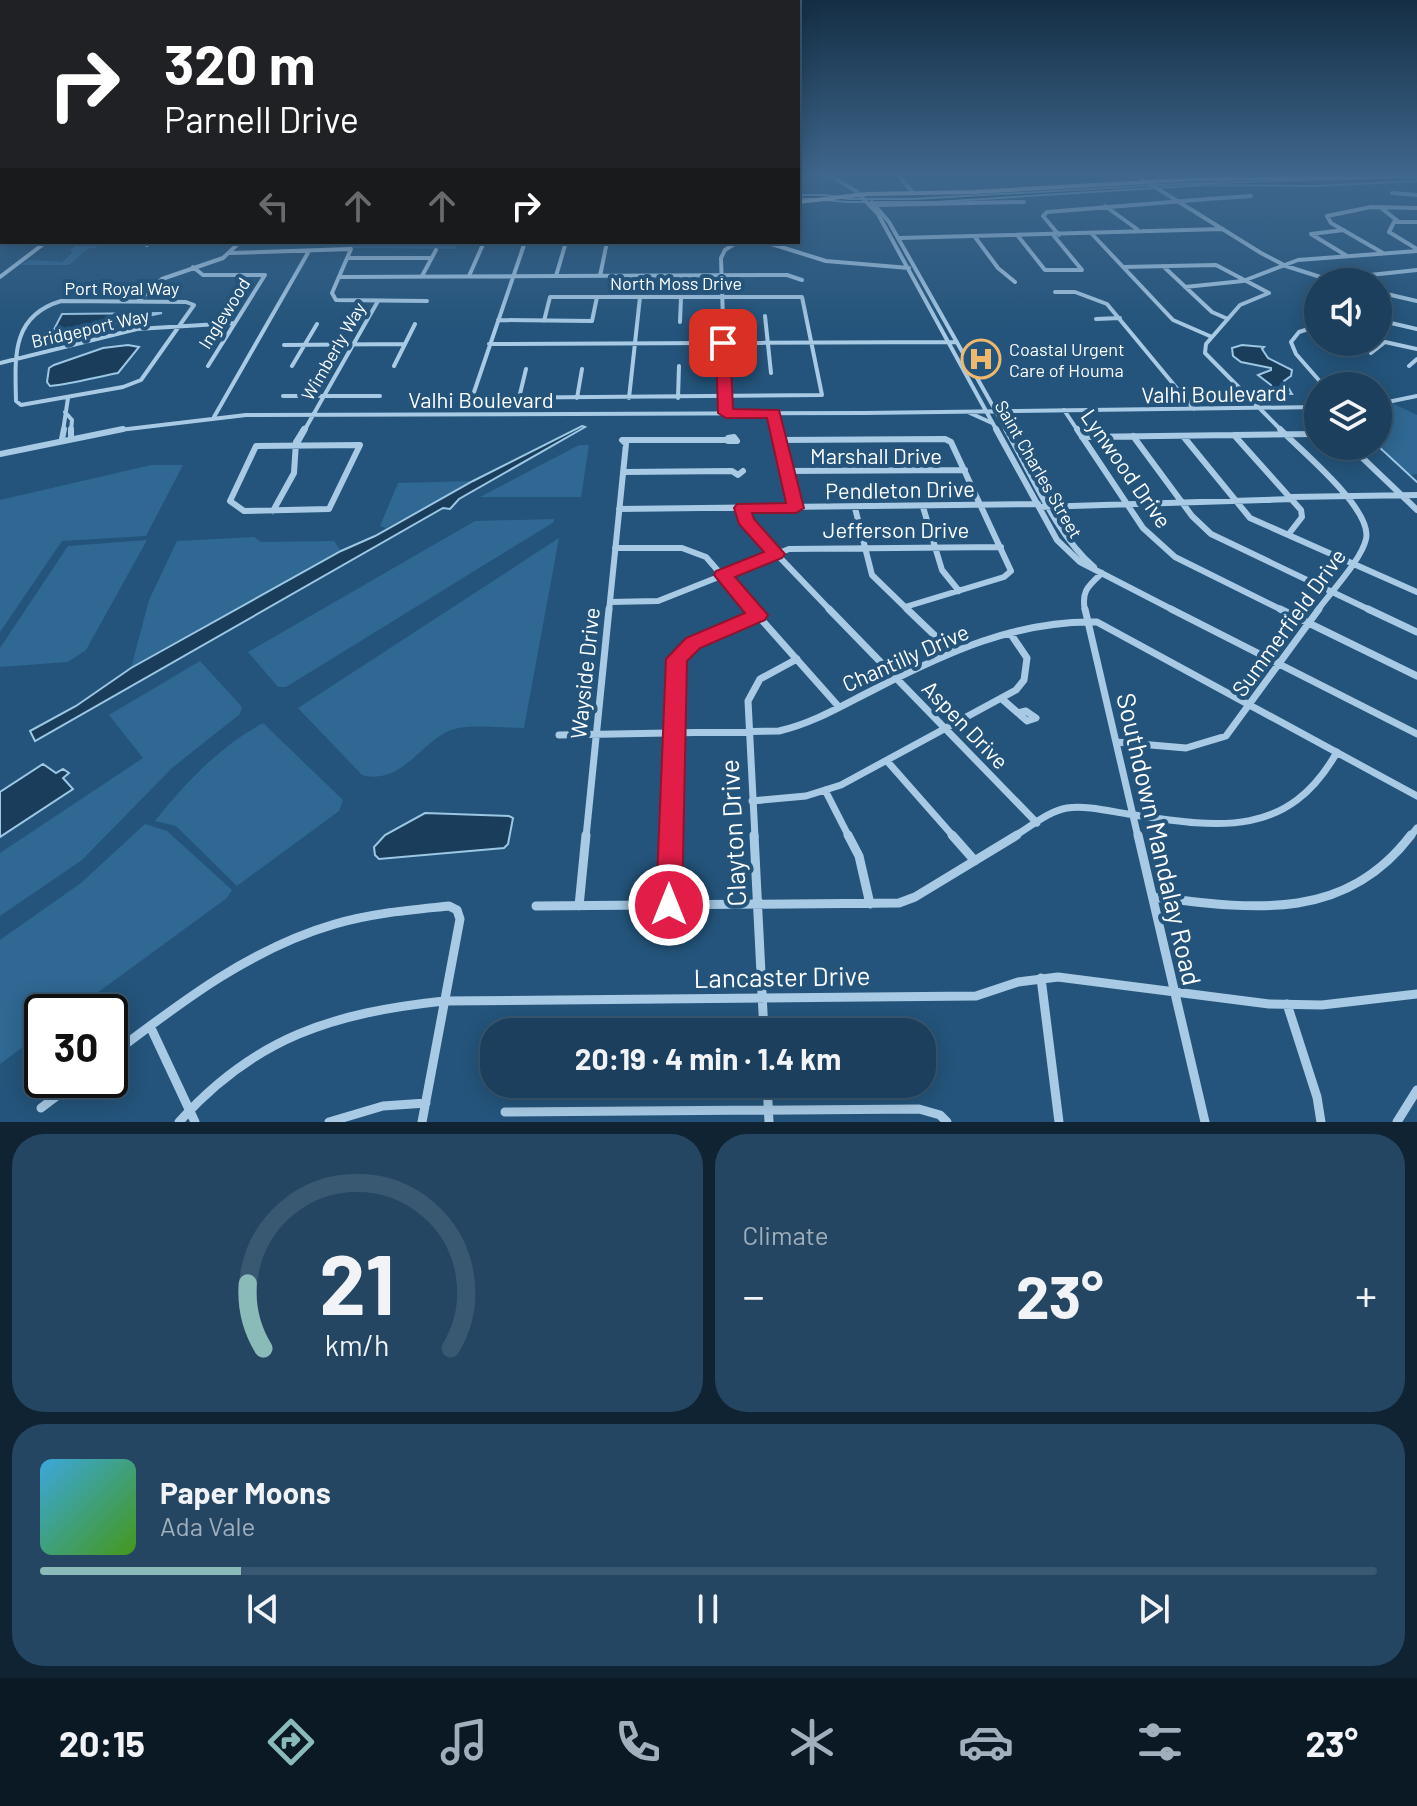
<!DOCTYPE html>
<html lang="en">
<head>
<meta charset="utf-8">
<style>
	:root { --surface:#1b3f5c; --page:#244662; --text:#f1f3f6; --muted:#a0afbb; --line:#395872; --accent:#8bbbb9 }
	body { margin:0; font-family:Barlow,sans-serif; background:var(--page); color:var(--text); height:100vh; display:flex; flex-direction:column; font-size:30px; white-space:nowrap }
	* { box-sizing:border-box; margin:0 }
	p { font-size:26px; color:var(--muted) }
	.icon { flex:none; width:44px; height:44px; fill:none; stroke:currentColor; stroke-width:2; stroke-linecap:round; stroke-linejoin:round }
	.map { position:relative; height:1122px; overflow:hidden }
	.panel { display:flex; flex-direction:column; gap:12px; padding:12px; background:#0f2333; flex:1 }
	.panel>* { flex:none }
	.hud { position:absolute; left:0px; top:0px; width:800px; height:244px; box-shadow:0 4px 20px #0003,0 0 0 2px var(--line); background:#202124; color:#fff; overflow:hidden }
	.fabs { position:absolute; left:1304px; top:268px; display:grid; gap:16px }
	.fabs a { display:grid; place-items:center; width:88px; height:88px; border-radius:50%; background:var(--surface); box-shadow:0 4px 20px #0003,0 0 0 2px var(--line); font-size:40px }
	.speed { position:absolute; left:24px; top:994px; display:flex; gap:16px; font-size:40px; font-weight:700; text-align:center }
	.speed>* { display:grid; place-content:center; width:104px; height:104px; border-radius:50%; background:var(--surface); box-shadow:0 4px 20px #0003,0 0 0 2px var(--line); line-height:1 }
	.speed .limit { border:4px solid #111; border-radius:12px; background:#fff; color:#111 }
	.pin { position:absolute; display:grid; place-items:center; width:68px; height:68px; color:#fff; margin:-34px; border-radius:16px; box-shadow:0 4px 12px #0006 }
	.me { position:absolute; width:88px; margin:-44px; rotate:0deg; stroke-linejoin:round; filter:drop-shadow(0 0 6px #0008) }
	.turn { display:flex; align-items:center; gap:28px; height:168px; padding:0 32px; font-size:36px }
	.turn .icon { width:104px; height:104px; stroke-width:2.5 }
	.turn b { display:block; font-size:56px; line-height:68px }
	.lanes { display:flex; align-items:center; height:76px; padding:0 32px; background:#0003; justify-content:center; gap:40px; direction:ltr }
	.lanes .off { opacity:.35 }
	.big { font-size:60px; font-weight:700; line-height:1.1 }
	.panel .tile { flex:1; display:flex; flex-direction:column; justify-content:center; gap:12px; min-width:0; padding:0 28px; border-radius:32px; background:var(--page) }
	.panel .dial { align-items:center; gap:0 }
	.dial svg { height:208px; overflow:visible; fill:none; stroke:var(--line); stroke-width:7; stroke-linecap:round; text-anchor:middle }
	.dial text { fill:var(--text); stroke:none }
	.song { display:flex; align-items:center; gap:24px }
	.cover { width:96px; height:96px; border-radius:12px; background:linear-gradient(135deg,hsl(200 70% 55%),hsl(100 70% 35%)) }
	.played { height:8px; border-radius:4px; background:linear-gradient(90deg,var(--accent) 15%,var(--line) 15%) }
	.keys { display:flex; justify-content:space-around; direction:ltr }
	.heat { display:flex; justify-content:space-between; align-items:center; font-size:44px; direction:ltr }
	.panel .tiles { flex:1; display:grid; gap:12px; grid-template-columns:1fr 1fr }
	.tile:last-child { grid-column:span 2 }
	.trip { position:absolute; left:480px; top:1018px; width:456px; height:80px; border-radius:32px; background:var(--surface); box-shadow:0 4px 20px #0003,0 0 0 2px var(--line); font-weight:700; line-height:80px; text-align:center }
	.dock { display:flex; height:128px; justify-content:space-around; align-items:center; background:#0b1925; color:var(--muted) }
	.dock .icon { width:56px; height:56px }
	.dock .active { color:var(--accent) }
	.dock b { font-size:36px; color:var(--text) }
	.map>svg:first-child { display:block }
	.green { fill:#2f6893 }
	.water { fill:#193d5b; stroke:#9cc7e5; stroke-width:2 }
	.lines { fill:none; stroke-linecap:round; stroke-linejoin:round }
	.stream { stroke:#9cc7e5; stroke-width:2 }
	.minor-far3 { stroke:#a8cae5; stroke-width:4 }
	.minor-far2 { stroke:#a8cae5; stroke-width:6 }
	.minor-far1 { stroke:#a8cae5; stroke-width:7 }
	.minor { stroke:#a8cae5; stroke-width:9 }
	.major { stroke:#e8f2fc; stroke-width:4 }
	.route { fill:#e11d48; stroke:#92132f; stroke-width:2 }
	.labels { text-anchor:middle; dominant-baseline:central; stroke-width:8; stroke-linejoin:round; paint-order:stroke }
	.far-street-label { font-size:18px; fill:#fff; stroke:#24547b }
	.far-poi-label { font-size:18px; fill:#fff; stroke:#24547b; text-anchor:start }
	.street-label { font-size:22px; fill:#fff; stroke:#24547b }
	.near-street-label { font-size:26px; fill:#fff; stroke:#24547b }
</style>
</head>
<body>
<div class="map">
<svg width="1417" height="1122" viewBox="0 0 1417 1122">
	<rect width="100%" height="100%" fill="#24547b"/>
	<!-- green -->
	<path class="green" d="M81 242H90L98 247 88 249 69 265H20L29 260 62 262 73 252 70 251 75 246 46 245Z
		M350 242H459L455 249 346 248Z
		M1392 403 1417 415V474L1409 475 1378 446V404Z
		M579 445H589L581 497H480Z
		M151 465H183L146 536 62 541 0 632V500Z
		M473 481 386 528 380 526 398 483Z
		M554 519V522L286 687H278L248 652 475 521Z
		M254 537 261 542 334 541 341 551 131 668 149 600 177 541Z
		M559 538 524 728C502 728 475 724 454 729 423 738 403 786 362 775L298 708Z
		M147 540 86 650 68 662 0 667V648L68 546Z
		M200 661 242 707 240 714 172 768 82 860 0 916V853L143 758 109 715Z
		M263 723 343 800 339 811 237 886 176 826 155 821C186 782 219 747 263 723Z
		M145 824 167 831 232 890 227 898 71 1012H42V1033L0 1064V940L81 883Z"/>
	<!-- water -->
	<path class="water" d="M1417 177V181L1316 186 1203 185 935 202H848L798 198V195H826L848 199H914L1178 184Z
		M162 313 50 337 62 314Z
		M128 345 139 347 118 373C96 377 73 384 50 386L47 382 49 368 54 365 103 348Z
		M1242 345 1264 347 1262 349 1268 358 1292 370 1291 376 1284 381 1292 394 1274 393 1271 385 1258 375 1271 370V368L1241 362 1233 356 1232 348Z
		M582 426 585 427 459 499 450 509 443 508 35 741 30 731 76 706 131 668 341 551 375 536 473 481Z
		M43 764 56 773 63 769 69 773 63 778 73 789 0 837V792Z
		M425 813 509 816 513 818 508 844 504 848 379 859 375 855 374 847 385 835Z"/>
	<g class="lines">
		<!-- stream -->
		<path class="stream" d="M1378 446 1417 482"/>
		<!-- minor-far3 -->
		<path class="minor-far3" d="M828 174 856 191 878 214 997 431
			M898 174 913 193
			M1134 174 1261 253 1286 266 1336 282
			M1227 174 1235 178
			M1392 193 1417 195
			M1207 199 1251 196
			M872 202 889 222 1007 431
			M876 205 1024 202
			M1105 206 1137 229
			M1380 207 1399 222
			M1417 222H1394L1389 232 1417 249
			M1344 230 1311 234 1347 256
			M1092 234 1173 320 1212 337
			M1059 235 1043 216 1047 212 1208 199
			M1018 236 1045 270H1082L1054 236
			M975 237 998 268 1015 282
			M899 238 1222 229
			M142 242 147 245
			M525 242 472 398 822 395 802 297H550L544 321
			M765 242 826 261 909 268
			M231 253 351 249 332 293 336 300 427 301
			M1383 253 1331 223 1327 216 1371 207 1417 208
			M348 258H431
			M1163 266 1212 312 1228 319
			M193 267 203 275H265
			M1123 267 1216 265 1269 293 1240 305 1206 344 1205 353 1282 431
			M422 276 436 250
			M469 276 484 242
			M556 276 566 242
			M600 276 607 242
			M0 277 46 242
			M340 277 787 275 802 280
			M1362 282 1370 275 1417 270
			M1185 287 1243 281 1298 260 1417 251
			M1055 292H1075L1107 304 1194 409
			M1378 292 1417 301
			M61 301 186 302 194 305 141 380 123 387 21 405 16 401C15 357 11 316 61 301Z
			M138 301 162 279 223 258 240 242
			M765 316 771 373
			M1096 319 1120 318
			M498 320 592 321 597 297
			M1378 320 1417 329
			M680 322 681 297
			M1318 326 1299 332 1291 342 1296 354 1324 386
			M489 344 957 342
			M284 345 404 344
			M1371 353 1385 342 1417 349
			M0 363 137 329 235 323
			M208 366 265 275
			M292 366 317 324
			M394 366 415 324
			M1409 366 1417 359
			M283 396H380
			M519 398 526 369
			M577 398 582 369
			M629 398 640 297
			M678 398 679 366
			M1378 404 1417 396
			M1064 410 1078 431
			M65 412 72 420 71 431
			M726 413 721 258 725 250 737 242
			M774 413 778 431
			M970 413 992 423
			M214 417 309 251
			M63 431 68 398
			M111 431 246 415 864 413 1318 407
			M302 431 307 426
			M304 431 378 301"/>
		<!-- minor-far2 -->
		<path class="minor-far2" d="M778 429 796 508
			M996 429 1057 540 1080 562 1175 611
			M1006 429C1031 472 1056 535 1094 567
			M1077 429 1143 528 1175 557 1284 611
			M1280 429C1300 450 1373 509 1366 539 1362 559 1330 593 1317 611
			M1234 435 1301 510 1302 517 1288 535
			M1133 436 1192 516 1211 534 1372 611
			M1183 436 1250 518 1417 592
			M71 437V429
			M734 437 737 441H728V438Z
			M1082 437 1318 434
			M62 439 64 429
			M632 440H728
			M779 440 945 439 951 442 1011 571 1004 577 905 607
			M296 445 305 429
			M360 445 329 509 244 511 230 501 256 446Z
			M1350 446 1417 510
			M0 454 123 429
			M787 471 965 470
			M623 472 732 471 738 475 743 471
			M1290 497 1417 495
			M923 507 942 570 959 591
			M1039 507 1292 499
			M743 508 745 521 831 611
			M855 508 872 575 909 611
			M619 509 1038 504
			M273 511 294 473 296 442 304 429
			M615 548H682L706 557 753 611
			M610 602 658 601 789 549 1001 547
			M609 611 626 444 622 440H633
			M1085 611C1081 591 1088 586 1102 573"/>
		<!-- minor-far1 -->
		<path class="minor-far1" d="M752 609 839 707
			M829 609 1037 823
			M907 609 952 652
			M1085 609 1138 837
			M1171 609 1417 734
			M1280 609 1417 676
			M1368 609 1417 632
			M1002 699 1018 713
			M1026 711 1036 718 1027 721 1018 713Z
			M559 735 779 731C814 723 843 705 875 689 946 653 1016 620 1097 622L1417 796
			M1116 742 1186 748 1226 736 1319 609
			M887 761 954 837
			M825 790 849 837
			M752 801 806 796 841 785 1016 690 1024 680 1027 658 1010 633
			M586 837 609 609
			M671 837 675 663 687 646 758 615
			M755 837 748 701 760 679 797 659
			M1013 837C1029 828 1048 811 1067 808 1085 805 1109 811 1128 814 1215 827 1287 841 1337 752
			M1410 837 1417 828"/>
		<!-- minor -->
		<path class="minor" d="M754 835 764 1032
			M848 835 859 856 870 904
			M952 835 975 861
			M1138 835 1205 1122
			M1153 897C1252 909 1344 923 1411 835
			M669 905 671 835
			M536 906 899 903 915 897 1017 835
			M579 906 586 835
			M1041 978 1059 1122
			M1287 1004 1317 1097 1321 1122
			M150 1026 195 1122
			M110 1056C180 1003 249 949 335 924 372 913 411 910 449 906L457 910 460 919 422 1122
			M767 1084 769 1122
			M41 1108 78 1080
			M505 1112 919 1109 940 1115 947 1122
			M179 1122C255 1037 333 1013 444 1001L976 996 1018 982 1058 977 1269 1004 1322 1005 1417 994
			M329 1122 383 1106 426 1103
			M1397 1122 1417 1090"/>
		<!-- major -->
		<path class="major" d="M798 202 867 194 973 192 1197 179 1417 176"/>
	</g>
	<!-- sky -->
	<linearGradient id="sky" x2="0" y2="1"><stop stop-color="#142e44"/><stop offset="0.53" stop-color="#3f678d"/><stop offset="1" stop-color="#3f678d" stop-opacity="0"/></linearGradient>
	<rect width="1417" height="331" fill="url(#sky)"/>
	<!-- route -->
	<path class="route" d="M723 339 730 343 733 409 779 410 804 508 796 513H752L754 519 785 554 782 558 735 577 768 615 765 620 700 648 687 661 682 905 678 914 669 917 660 914 656 905 666 659 686 638 745 613 714 575 716 571 764 552 739 524 734 508 737 504 786 503 767 418H726L718 413 716 343Z"/>
	<!-- icons -->
	<defs>
		<g id="hospital-ring" transform="scale(2)"><circle r="9.5" fill="#24547b" stroke="#eeb96c" stroke-width="1.5"/><path d="M-5-5h3v3.5h4V-5h3V5h-3V1.5h-4V5h-3Z" fill="#eeb96c"/></g>
	</defs>
	<g fill-rule="evenodd">
		<use href="#hospital-ring" x="981" y="359"/>
	</g>
	<g class="labels">
		<!-- far-street labels -->
		<g class="far-street-label">
			<text x="676" y="283">North Moss Drive</text>
			<text x="122" y="288">Port Royal Way</text>
			<text transform="translate(224 313) rotate(-58)">Inglewood</text>
			<text transform="translate(90 328) rotate(-13)">Bridgeport Way</text>
			<text transform="translate(333 351) rotate(-60)">Wimberly Way</text>
			<text transform="translate(1039 469) rotate(60)">Saint Charles Street</text>
		</g>
		<!-- far-poi labels -->
		<g class="far-poi-label">
			<text x="1009" y="349">Coastal Urgent<tspan x="1009" dy="21">Care of Houma</tspan></text>
		</g>
		<!-- street labels -->
		<g class="street-label">
			<text transform="translate(1214 393) rotate(-1)">Valhi Boulevard</text>
			<text x="481" y="399">Valhi Boulevard</text>
			<text x="876" y="455">Marshall Drive</text>
			<text transform="translate(1127 468) rotate(55)">Lynwood Drive</text>
			<text transform="translate(900 489) rotate(-1)">Pendleton Drive</text>
			<text x="896" y="529">Jefferson Drive</text>
			<text transform="translate(1288 622) rotate(-54)">Summerfield Drive</text>
			<text transform="translate(905 657) rotate(-24)">Chantilly Drive</text>
			<text transform="translate(584 673) rotate(-84)">Wayside Drive</text>
			<text transform="translate(966 724) rotate(46)">Aspen Drive</text>
		</g>
		<!-- near-street labels -->
		<g class="near-street-label">
			<text transform="translate(732 833) rotate(-93)">Clayton Drive</text>
			<text transform="translate(1160 839) rotate(77)">Southdown Mandalay Road</text>
			<text transform="translate(782 976) rotate(-1)">Lancaster Drive</text>
		</g>
	</g>
</svg>
<div class="fabs">
<a><svg class="icon" aria-label="sound" viewBox="0 0 24 24"><path d="M4 9h4l5-4v14l-5-4H4zM17 9q2 3 0 6"/></svg></a>
<a><svg class="icon" aria-label="layers" viewBox="0 0 24 24"><path d="M12 4l9 5-9 5-9-5zM3 14l9 5 9-5"/></svg></a>
</div>
<div class="speed"><div class="limit">30</div></div>
<div class="pin" style="left:723px;top:343px;background:#d93025"><svg class="icon" aria-label="arrive" viewBox="0 0 24 24"><path d="M6 21V4h12l-3 4 3 4H6"/></svg></div>
<svg class="me" style="left:669px;top:905px" viewBox="-20 -20 40 40"><circle r="17" fill="#e11d48" stroke="#fff" stroke-width="3"/><path d="M0-11L8 9 0 5-8 9z" fill="#fff"/></svg>
<div class="trip">20:19 · 4 min · 1.4 km</div>
<div class="hud">
<div class="turn"><svg class="icon" aria-label="right" viewBox="0 0 24 24"><path d="M7 20v-9h11M14 6l5 5-5 5"/></svg><div><b>320 m</b>Parnell Drive</div></div>
<div class="lanes"><svg class="icon off" aria-label="left" viewBox="0 0 24 24"><path d="M17 20v-9H6M10 6l-5 5 5 5"/></svg><svg class="icon off" aria-label="ahead" viewBox="0 0 24 24"><path d="M12 20V5M6 11l6-6 6 6"/></svg><svg class="icon off" aria-label="ahead" viewBox="0 0 24 24"><path d="M12 20V5M6 11l6-6 6 6"/></svg><svg class="icon" aria-label="right" viewBox="0 0 24 24"><path d="M7 20v-9h11M14 6l5 5-5 5"/></svg></div>
</div>
</div>
<section class="panel">
<div class="tiles">
<div class="tile dial"><svg viewBox="0 0 100 80">
<path d="M14 69A42 42 0 1 1 86 69"/>
<path d="M14 69A42 42 0 0 1 8 44" stroke="#8bbbb9"/>
<text x="50" y="56" font-size="32" font-weight="700">21</text>
<text x="50" y="72" font-size="11">km/h</text>
</svg></div>
<div class="tile"><p>Climate</p>
<div class="heat"><a>−</a><b class="big">23°</b><a>+</a></div>
</div>
<div class="tile">
<div class="song"><i class="cover"></i><div><b>Paper Moons</b><p>Ada Vale</p></div></div>
<div class="played"></div>
<div class="keys"><svg class="icon" aria-label="previous" viewBox="0 0 24 24"><path d="M18 5L8 12l10 7zM5 5v14"/></svg><svg class="icon" aria-label="pause" viewBox="0 0 24 24"><path d="M8 5v14M16 5v14"/></svg><svg class="icon" aria-label="next" viewBox="0 0 24 24"><path d="M6 5l10 7-10 7zM19 5v14"/></svg></div>
</div>
</div>
</section>
<nav class="dock">
<b>20:15</b>
<svg class="icon active" aria-label="directions" viewBox="0 0 24 24"><path d="M12 3l9 9-9 9-9-9zM9 14v-3h6M13 9l2 2-2 2"/></svg>
<svg class="icon" aria-label="music" viewBox="0 0 24 24"><path d="M9 18V5l10-2v13"/><circle cx="6" cy="18" r="3"/><circle cx="16" cy="16" r="3"/></svg>
<svg class="icon" aria-label="phone" viewBox="0 0 24 24"><path d="M5 4h4l2 5-3 2q2 4 5 5l2-3 5 2v4C11 20 4 13 5 4z"/></svg>
<svg class="icon" aria-label="climate" viewBox="0 0 24 24"><path d="M12 3v18M4 7l16 10M4 17L20 7"/></svg>
<svg class="icon" aria-label="car" viewBox="0 0 24 24"><path d="M5 17H2v-5l4-1 3-4h7l3 4 3 1v5h-3M9 17h6M6 11h13"/><circle cx="7" cy="17" r="2"/><circle cx="17" cy="17" r="2"/></svg>
<svg class="icon" aria-label="filters" viewBox="0 0 24 24"><path d="M4 7h16M4 17h16"/><circle cx="9" cy="7" r="2"/><circle cx="15" cy="17" r="2"/></svg>
<b>23°</b>
</nav>
</body>
</html>
